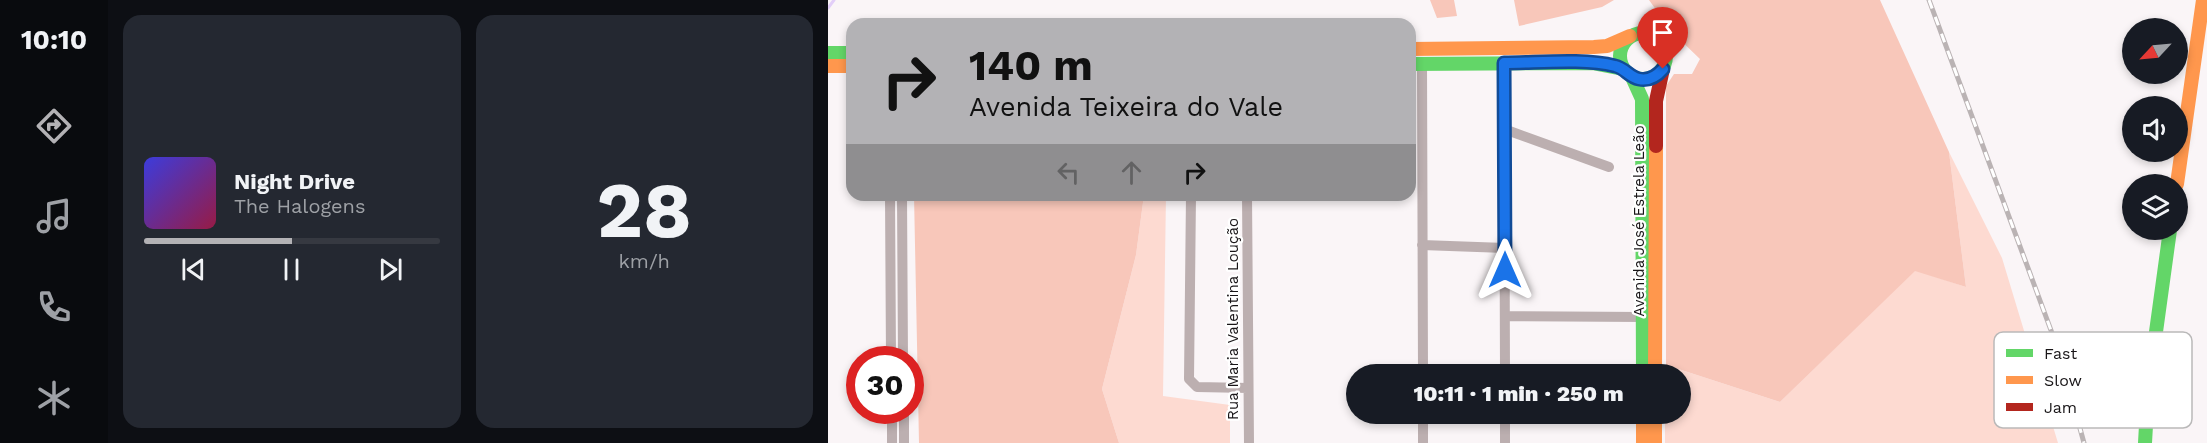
<!DOCTYPE html>
<html lang="en">
<head>
<meta charset="utf-8">
<style>
	:root { --surface:#171b24; --page:#242831; --text:#f1f3f6; --muted:#9ea1a6; --line:#363941; --accent:#b3b2b5 }
	body { margin:0; font-family:"Work Sans",sans-serif; background:var(--page); color:var(--text); height:100vh; display:flex; flex-direction:column; font-size:22px; white-space:nowrap }
	* { box-sizing:border-box; margin:0 }
	p { font-size:20px; color:var(--muted) }
	.icon { flex:none; width:33px; height:33px; fill:none; stroke:currentColor; stroke-width:2; stroke-linecap:round; stroke-linejoin:round }
	.map { position:relative; flex:1; overflow:hidden }
	.details { display:flex; flex-direction:column; gap:15px; padding:15px; background:#0d0f14; width:720px }
	.details>* { flex:none }
	.top-card { position:absolute; left:18px; top:18px; width:570px; height:183px; border-radius:18px; box-shadow:0 3px 9px #0003; background:#b3b2b5; color:#111; overflow:hidden }
	.needle { width:39px; rotate:244deg }
	.controls { position:absolute; left:1294px; top:18px; display:grid; gap:12px }
	.controls a { display:grid; place-items:center; width:66px; height:66px; border-radius:50%; background:var(--surface); box-shadow:0 3px 9px #0003; font-size:30px }
	.speed { position:absolute; left:18px; top:346px; display:flex; gap:12px; font-size:30px; font-weight:700; text-align:center }
	.speed>* { display:grid; place-content:center; width:78px; height:78px; border-radius:50%; background:var(--surface); box-shadow:0 3px 9px #0003; line-height:1 }
	.speed .limit { border:9px solid #d22; background:#fff; color:#111 }
	.pin { position:absolute; display:grid; place-items:center; width:51px; height:51px; color:#fff; margin:-62px -26px; border-radius:50% 50% 50% 0; rotate:-45deg; box-shadow:0 0 6px #0007 }
	.pin .icon { rotate:45deg }
	.me { position:absolute; width:66px; margin:-33px; rotate:0deg; stroke-linejoin:round; filter:drop-shadow(0 0 4px #0008) }
	.turn { display:flex; align-items:center; gap:21px; height:126px; padding:0 24px; font-size:27px }
	.turn .icon { width:78px; height:78px; stroke-width:2.5 }
	.turn b { display:block; font-size:42px; line-height:51px }
	.lanes { display:flex; align-items:center; height:57px; padding:0 24px; background:#0003; justify-content:center; gap:30px; direction:ltr }
	.lanes .off { opacity:.35 }
	.details .widget { flex:1; display:flex; flex-direction:column; justify-content:center; gap:9px; min-width:0; padding:0 21px; border-radius:18px; background:var(--page) }
	.details .dial { align-items:center; gap:0 }
	.dial b { font-size:78px; line-height:1 }
	.song { display:flex; align-items:center; gap:18px }
	.cover { width:72px; height:72px; border-radius:9px; background:linear-gradient(135deg,hsl(240 70% 55%),hsl(340 70% 35%)) }
	.played { height:6px; border-radius:3px; background:linear-gradient(90deg,var(--accent) 50%,var(--line) 50%) }
	.keys { display:flex; justify-content:space-around; direction:ltr }
	.details .tiles { flex:1; display:grid; gap:15px; grid-template-columns:repeat(2,1fr) }
	.trip { position:absolute; left:518px; top:364px; width:345px; height:60px; border-radius:30px; background:var(--surface); box-shadow:0 3px 9px #0003; font-weight:800; line-height:60px; text-align:center }
	main { display:flex; flex:1; min-height:0 }
	.tab-bar { display:flex; flex-direction:column; width:108px; justify-content:space-around; align-items:center; background:#090b0e; color:var(--muted) }
	.tab-bar .icon { width:42px; height:42px }
	.tab-bar .on { color:var(--accent) }
	.tab-bar b { font-size:27px; color:var(--text) }
	.map>svg:first-child { display:block }
	.green { fill:#fddad1 }
	.forest { fill:#f8c7ba }
	.lines { fill:none; stroke-linecap:round; stroke-linejoin:round }
	.stream { stroke:#e2cef8; stroke-width:3 }
	.street { stroke:#bcafb0; stroke-width:10 }
	.fast { stroke:#63d668; stroke-width:14 }
	.slow { stroke:#ff974d; stroke-width:14 }
	.jam { stroke:#b3261e; stroke-width:14 }
	.rail-casing { stroke:#bab3b4; stroke-width:5 }
	.rail { stroke:#fff; stroke-width:3; stroke-dasharray:9; stroke-linecap:butt }
	.route-casing { stroke:#114b97; stroke-width:15 }
	.route { stroke:#1a73e8; stroke-width:10 }
	.labels { text-anchor:middle; dominant-baseline:central; stroke-width:4.5; stroke-linejoin:round; paint-order:stroke }
	.street-label { font-size:15px; fill:#181517; stroke:#fff }
	.key { fill:#fff; stroke:#bab9b9; stroke-width:1.5 }
	.key-label { font-size:16px; fill:#181517 }
</style>
</head>
<body>
<main>
<nav class="tab-bar">
<b>10:10</b>
<svg class="icon on" aria-label="directions" viewBox="0 0 24 24"><path d="M12 3l9 9-9 9-9-9zM9 14v-3h6M13 9l2 2-2 2"/></svg>
<svg class="icon" aria-label="music" viewBox="0 0 24 24"><path d="M9 18V5l10-2v13"/><circle cx="6" cy="18" r="3"/><circle cx="16" cy="16" r="3"/></svg>
<svg class="icon" aria-label="phone" viewBox="0 0 24 24"><path d="M5 4h4l2 5-3 2q2 4 5 5l2-3 5 2v4C11 20 4 13 5 4z"/></svg>
<svg class="icon" aria-label="climate" viewBox="0 0 24 24"><path d="M12 3v18M4 7l16 10M4 17L20 7"/></svg>
</nav>
<section class="details">
<div class="tiles">
<div class="widget">
<div class="song"><i class="cover"></i><div><b>Night Drive</b><p>The Halogens</p></div></div>
<div class="played"></div>
<div class="keys"><svg class="icon" aria-label="previous" viewBox="0 0 24 24"><path d="M18 5L8 12l10 7zM5 5v14"/></svg><svg class="icon" aria-label="pause" viewBox="0 0 24 24"><path d="M8 5v14M16 5v14"/></svg><svg class="icon" aria-label="next" viewBox="0 0 24 24"><path d="M6 5l10 7-10 7zM19 5v14"/></svg></div>
</div>
<div class="widget dial"><b>28</b><p>km/h</p></div>
</div>
</section>
<div class="map">
<svg width="1379" height="443" viewBox="0 0 1379 443">
	<rect width="100%" height="100%" fill="#faf5f7"/>
	<!-- green -->
	<path class="green" d="M1121 152 1174 258 1230 443H837V414H852V375H838V365L952 402 1087 270 1138 287Z
		M316 195H338L335 396 402 405V443H291L274 389 308 255Z"/>
	<!-- forest -->
	<path class="forest" d="M602 0H626L629 16 609 18Z
		M686 0H786L774 7 691 26Z
		M821 0H1052L1121 152 1138 287 1087 271 952 402 838 365V86L846 74H864L872 59 844 32Z
		M86 195H316L308 255 274 389 291 443H91Z"/>
	<g class="lines">
		<!-- stream -->
		<path class="stream" d="M0 8 6 0"/>
		<!-- street -->
		<path class="street" d="M676 63 677 375
			M594 64 595 375
			M676 129 781 167
			M62 195 63 360
			M74 195 75 360
			M363 195 361 379 369 387 420 388
			M419 195 421 443
			M594 245 677 248
			M677 316 815 317
			M64 411V443
			M76 411V443
			M677 414V443
			M595 419 815 418
			M595 443V414"/>
		<!-- fast -->
		<path class="fast" d="M792 56a23 23 0 1 1 46 0a23 23 0 1 1-46 0Z
			M0 53H24
			M582 64 764 63 795 69
			M804 77 814 99 815 375
			M1317 443 1320 390 1342 230"/>
		<!-- slow -->
		<path class="slow" d="M582 49 766 47 779 46 802 36
			M0 66H24
			M1349 184 1375 0
			M827 375 828 146
			M815 414V443
			M827 414V443"/>
		<!-- jam -->
		<path class="jam" d="M828 146V101L835 69"/>
		<!-- rail casing -->
		<g class="rail-casing">
			<path id="rail" d="M1101 0 1231 352 1256 443"/>
		</g>
		<!-- rail -->
		<use href="#rail" class="rail"/>
	</g>
	<g class="lines">
		<!-- route casing -->
		<g class="route-casing">
			<path id="route" d="M677 270 676 63C710 63 755 58 787 66 797 68 801 77 811 79 821 81 829 76 835 69"/>
		</g>
		<!-- route -->
		<use href="#route" class="route"/>
	</g>
	<g class="labels">
		<!-- street labels -->
		<g class="street-label">
			<text transform="translate(811 221) rotate(-90)">Avenida José Estrela Leão</text>
			<text transform="translate(405 319) rotate(-90)">Rua Maria Valentina Loução</text>
		</g>
	</g>
	<!-- legend -->
	<rect x="1166" y="332" width="198" height="96" rx="9" class="key"/>
	<rect x="1178" y="349" width="27" height="8" fill="#63d668"/>
	<rect x="1178" y="376" width="27" height="8" fill="#ff974d"/>
	<rect x="1178" y="403" width="27" height="8" fill="#b3261e"/>
	<g class="key-label">
		<text x="1216" y="359">Fast</text>
		<text x="1216" y="386">Slow</text>
		<text x="1216" y="413">Jam</text>
	</g>
</svg>
<div class="controls">
<a><svg class="needle" viewBox="-14 -14 28 28"><path d="M0-13l5 13h-10z" fill="#e53935"/><path d="M0 13l5-13h-10z" fill="#9ea1a6"/></svg></a>
<a><svg class="icon" aria-label="sound" viewBox="0 0 24 24"><path d="M4 9h4l5-4v14l-5-4H4zM17 9q2 3 0 6"/></svg></a>
<a><svg class="icon" aria-label="layers" viewBox="0 0 24 24"><path d="M12 4l9 5-9 5-9-5zM3 14l9 5 9-5"/></svg></a>
</div>
<div class="speed"><div class="limit">30</div></div>
<div class="pin" style="left:835px;top:69px;background:#d93025"><svg class="icon" aria-label="arrive" viewBox="0 0 24 24"><path d="M6 21V4h12l-3 4 3 4H6"/></svg></div>
<svg class="me" style="left:677px;top:270px" viewBox="-20 -20 40 40"><path d="M0-17L14 15 0 8-14 15z" fill="#1a73e8" stroke="#fff" stroke-width="4"/></svg>
<div class="trip">10:11 · 1 min · 250 m</div>
<div class="top-card">
<div class="turn"><svg class="icon" aria-label="right" viewBox="0 0 24 24"><path d="M7 20v-9h11M14 6l5 5-5 5"/></svg><div><b>140 m</b>Avenida Teixeira do Vale</div></div>
<div class="lanes"><svg class="icon off" aria-label="left" viewBox="0 0 24 24"><path d="M17 20v-9H6M10 6l-5 5 5 5"/></svg><svg class="icon off" aria-label="ahead" viewBox="0 0 24 24"><path d="M12 20V5M6 11l6-6 6 6"/></svg><svg class="icon" aria-label="right" viewBox="0 0 24 24"><path d="M7 20v-9h11M14 6l5 5-5 5"/></svg></div>
</div>
</div>
</main>
</body>
</html>
